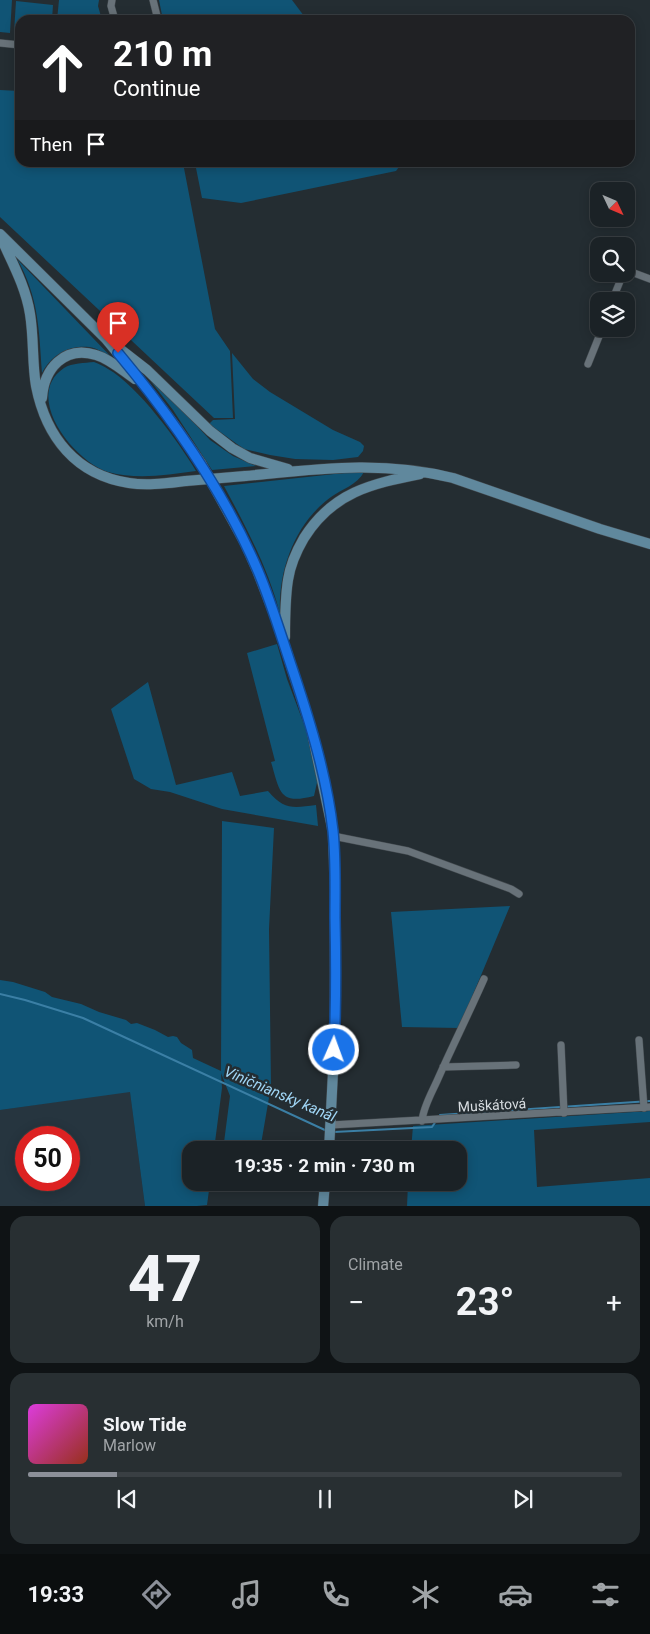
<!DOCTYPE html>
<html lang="en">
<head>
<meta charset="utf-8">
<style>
	:root { --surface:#1b2226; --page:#282f32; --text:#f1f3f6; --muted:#a0a4a7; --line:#393f43; --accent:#8c9099 }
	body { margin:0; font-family:Roboto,sans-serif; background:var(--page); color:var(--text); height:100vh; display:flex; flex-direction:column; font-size:19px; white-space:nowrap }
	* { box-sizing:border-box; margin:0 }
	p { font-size:16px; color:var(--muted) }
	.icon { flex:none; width:28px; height:28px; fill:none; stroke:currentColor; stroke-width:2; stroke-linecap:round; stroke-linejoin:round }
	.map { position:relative; height:1206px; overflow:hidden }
	.drawer { display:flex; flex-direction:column; gap:10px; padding:10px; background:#0f1315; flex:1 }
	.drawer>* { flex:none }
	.banner { position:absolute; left:15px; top:15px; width:620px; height:152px; border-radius:15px; box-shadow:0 2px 12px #0003,0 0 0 1px var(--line); background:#202124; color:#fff; overflow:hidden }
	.needle { width:32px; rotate:134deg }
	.buttons { position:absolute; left:590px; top:182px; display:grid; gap:10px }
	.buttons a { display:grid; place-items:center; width:45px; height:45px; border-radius:10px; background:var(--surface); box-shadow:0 2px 12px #0003,0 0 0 1px var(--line); font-size:25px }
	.speed { position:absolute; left:15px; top:1126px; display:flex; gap:10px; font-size:25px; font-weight:700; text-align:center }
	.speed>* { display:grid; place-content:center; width:65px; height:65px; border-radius:50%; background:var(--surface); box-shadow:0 2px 12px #0003,0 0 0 1px var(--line); line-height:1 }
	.speed .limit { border:8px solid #d22; background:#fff; color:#111 }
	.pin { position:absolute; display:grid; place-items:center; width:42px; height:42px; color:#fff; margin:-51px -21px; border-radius:50% 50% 50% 0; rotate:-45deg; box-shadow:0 0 5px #0007 }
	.pin .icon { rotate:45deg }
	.me { position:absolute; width:55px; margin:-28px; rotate:2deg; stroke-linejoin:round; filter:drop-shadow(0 0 4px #0008) }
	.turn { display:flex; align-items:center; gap:18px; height:105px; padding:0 15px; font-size:22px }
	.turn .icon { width:65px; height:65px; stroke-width:2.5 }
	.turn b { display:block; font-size:35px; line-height:42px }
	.then { display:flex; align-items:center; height:48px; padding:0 15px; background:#0003; gap:10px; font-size:19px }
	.big { font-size:38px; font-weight:700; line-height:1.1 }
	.drawer .widget { flex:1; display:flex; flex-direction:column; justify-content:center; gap:8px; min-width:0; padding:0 18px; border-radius:15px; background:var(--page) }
	.drawer .dial { align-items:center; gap:0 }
	.dial b { font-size:65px; line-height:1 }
	.song { display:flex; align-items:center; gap:15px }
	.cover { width:60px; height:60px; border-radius:8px; background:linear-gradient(135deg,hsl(300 70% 55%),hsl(10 70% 35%)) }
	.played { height:5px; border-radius:2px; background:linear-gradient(90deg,var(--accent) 15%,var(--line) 15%) }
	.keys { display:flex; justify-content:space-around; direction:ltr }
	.heat { display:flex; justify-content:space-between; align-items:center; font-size:28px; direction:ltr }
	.drawer .tiles { flex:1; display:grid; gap:10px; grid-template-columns:1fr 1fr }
	.widget:last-child { grid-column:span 2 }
	.trip { position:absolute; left:182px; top:1141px; width:285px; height:50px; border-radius:15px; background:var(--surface); box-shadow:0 2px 12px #0003,0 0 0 1px var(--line); font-weight:700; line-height:50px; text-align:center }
	.tab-bar { display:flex; height:80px; justify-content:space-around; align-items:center; background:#0b0e0f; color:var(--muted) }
	.tab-bar .icon { width:35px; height:35px }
	.tab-bar .active { color:var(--accent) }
	.tab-bar b { font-size:22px; color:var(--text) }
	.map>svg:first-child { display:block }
	.built { fill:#26353f; fill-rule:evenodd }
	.green { fill:#105475 }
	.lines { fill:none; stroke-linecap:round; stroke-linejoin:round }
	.stream { stroke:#3b7fa5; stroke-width:2 }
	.minor-casing { stroke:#42494e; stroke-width:8 }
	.secondary-casing { stroke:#42494e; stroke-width:11 }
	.minor { stroke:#687279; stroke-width:7 }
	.secondary { stroke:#60889d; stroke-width:10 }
	.secondary-bridge-casing { stroke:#42494e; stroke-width:11; stroke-linecap:butt }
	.secondary-bridge { stroke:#60889d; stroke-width:10 }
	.route-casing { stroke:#114b97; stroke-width:12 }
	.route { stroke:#1a73e8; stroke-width:9 }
	.labels { text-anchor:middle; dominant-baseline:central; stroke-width:5; stroke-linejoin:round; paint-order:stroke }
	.street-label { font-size:14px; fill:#d8dde1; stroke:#242d32 }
	.water-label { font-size:15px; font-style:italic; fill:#a1d7f7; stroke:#242d32 }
</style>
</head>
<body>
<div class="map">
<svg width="650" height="1207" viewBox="0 0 650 1207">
	<rect width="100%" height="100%" fill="#242d32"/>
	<!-- built -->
	<path class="built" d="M130 1091 145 1206H0V1110ZM26 1138H69V1180H26Z"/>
	<!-- green -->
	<path class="green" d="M0 0H12L10 33 0 32Z
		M59 0H99L98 6 102 20H57Z
		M159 0H292L307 20H163Z
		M16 1 53 5 52 20H20V33L14 32Z
		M0 90 20 91V162L183 163 215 329 230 351 233 418H214L0 217Z
		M195 163V162L402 163 396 171 241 203 202 198Z
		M17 259 117 363C109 357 99 348 89 347 69 345 51 355 42 373 39 331 39 297 17 259Z
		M232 353 253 379 270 392 333 430 360 442 364 446 363 451 358 457 333 460 295 459 270 455 244 449 209 424 213 420 235 419Z
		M94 362C99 364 104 366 108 369 138 386 178 441 196 471 167 475 137 480 108 472 74 461 22 396 64 368 72 363 85 363 94 362Z
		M143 371 185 413 210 440 233 456 256 466 212 470 173 410Z
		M353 472H364C357 485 342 489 331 497 295 523 278 570 280 614 268 568 246 527 224 486Z
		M277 644 287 679 305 727 318 778 314 796C279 805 280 792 271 762L275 761 247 653Z
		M148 682 176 785 232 772 240 796 268 791C284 810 293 808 316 805L318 826 222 809 170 792 151 789 134 779 111 709Z
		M222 821 274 828 269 929 271 1086 260 1150H223L230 1096 221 1073 222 1088 214 1150H191V1182L210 1183 207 1205 187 1207 145 1206 130 1092 0 1110V980L13 982 45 992 52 997 81 1004 99 1012 126 1020 131 1024 137 1023 155 1030 168 1037 173 1036 177 1037 181 1043 192 1050 193 1058 221 1071Z
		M510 906 459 1028 402 1027 391 912Z
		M650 1111V1122L534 1130 537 1187 650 1178V1206L407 1207 408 1183 459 1182V1150H411L413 1126Z"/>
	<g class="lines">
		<!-- stream -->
		<path class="stream" d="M0 994 25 1000 83 1018 327 1131
			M440 1115 650 1101
			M334 1132 432 1127 436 1121"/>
		<!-- minor casing -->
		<g class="minor-casing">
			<path id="minor" d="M112 0 111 6 115 20
				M153 0 158 20
				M0 43 20 45
				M596 257 599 258
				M626 270 650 279
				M612 301 623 274
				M588 364 602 329
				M333 836 408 851 511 889 519 894
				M639 1040 644 1108
				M561 1045 564 1113
				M443 1067 516 1065
				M422 1121C423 1108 431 1094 437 1081 452 1047 469 1013 484 979
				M331 1125 650 1107"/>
		</g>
		<!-- secondary casing -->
		<g class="secondary-casing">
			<path id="secondary" d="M0 234 106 339 145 386 176 427 201 463 245 543 257 570 276 619 311 728 333 832 335 888V1033L329 1150
				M2 240C13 264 26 288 30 314 34 338 32 363 36 386 46 437 76 475 129 483 148 486 168 483 186 481
				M120 349 147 370 210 431 232 448 250 458 288 469
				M42 398C44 369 64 345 96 355 110 359 123 371 135 379
				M245 476C318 469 381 460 453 478L600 529 650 544
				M285 637C285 618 285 599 288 580 290 566 297 550 304 538 333 492 371 484 420 474
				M323 1207 325 1182"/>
		</g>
		<!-- minor -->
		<use href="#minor" class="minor"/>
		<!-- secondary -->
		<use href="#secondary" class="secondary"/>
		<!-- secondary-bridge casing -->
		<g class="secondary-bridge-casing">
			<path id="secondary-bridge" d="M186 481 245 476"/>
		</g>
		<!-- secondary-bridge -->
		<use href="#secondary-bridge" class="secondary-bridge"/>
	</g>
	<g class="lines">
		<!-- route casing -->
		<g class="route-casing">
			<path id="route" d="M118 353C173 419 224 491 258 571 272 604 282 639 294 674 311 725 327 778 333 831 336 860 335 889 335 918 336 962 336 1006 334 1050"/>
		</g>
		<!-- route -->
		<use href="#route" class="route"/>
	</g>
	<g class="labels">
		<!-- street labels -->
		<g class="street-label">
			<text transform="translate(492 1105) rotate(-3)">Muškátová</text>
		</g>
		<!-- water labels -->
		<g class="water-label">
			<text transform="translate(280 1094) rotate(23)">Viničniansky kanál</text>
		</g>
	</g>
</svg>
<div class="buttons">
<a><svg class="needle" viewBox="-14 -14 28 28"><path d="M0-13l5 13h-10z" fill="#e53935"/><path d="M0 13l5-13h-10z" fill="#a0a4a7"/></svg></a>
<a><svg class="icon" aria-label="search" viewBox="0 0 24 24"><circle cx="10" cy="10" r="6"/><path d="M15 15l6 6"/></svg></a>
<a><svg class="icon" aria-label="layers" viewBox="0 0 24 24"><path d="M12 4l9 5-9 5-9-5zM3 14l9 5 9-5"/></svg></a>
</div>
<div class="speed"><div class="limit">50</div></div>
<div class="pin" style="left:118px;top:353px;background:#d93025"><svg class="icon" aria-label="arrive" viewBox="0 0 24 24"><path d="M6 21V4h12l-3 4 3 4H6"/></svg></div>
<svg class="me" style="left:334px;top:1050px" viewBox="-20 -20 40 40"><circle r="17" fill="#1a73e8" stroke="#fff" stroke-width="3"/><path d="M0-11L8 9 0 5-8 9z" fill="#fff"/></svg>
<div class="trip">19:35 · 2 min · 730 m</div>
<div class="banner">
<div class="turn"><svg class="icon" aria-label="ahead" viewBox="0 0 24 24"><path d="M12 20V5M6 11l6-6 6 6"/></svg><div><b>210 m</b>Continue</div></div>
<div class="then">Then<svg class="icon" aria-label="arrive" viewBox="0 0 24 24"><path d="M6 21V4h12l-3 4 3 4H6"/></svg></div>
</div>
</div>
<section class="drawer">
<div class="tiles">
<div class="widget dial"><b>47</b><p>km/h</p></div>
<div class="widget"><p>Climate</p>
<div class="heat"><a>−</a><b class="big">23°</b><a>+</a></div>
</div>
<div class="widget">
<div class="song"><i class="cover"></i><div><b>Slow Tide</b><p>Marlow</p></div></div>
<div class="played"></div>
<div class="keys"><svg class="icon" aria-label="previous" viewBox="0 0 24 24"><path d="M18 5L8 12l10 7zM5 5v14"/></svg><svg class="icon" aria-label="pause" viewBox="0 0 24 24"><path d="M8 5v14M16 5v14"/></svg><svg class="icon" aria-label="next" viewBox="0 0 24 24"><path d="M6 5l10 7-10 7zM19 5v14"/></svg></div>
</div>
</div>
</section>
<nav class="tab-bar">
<b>19:33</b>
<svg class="icon active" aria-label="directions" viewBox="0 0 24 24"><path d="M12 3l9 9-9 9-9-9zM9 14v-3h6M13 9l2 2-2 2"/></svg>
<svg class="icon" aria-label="music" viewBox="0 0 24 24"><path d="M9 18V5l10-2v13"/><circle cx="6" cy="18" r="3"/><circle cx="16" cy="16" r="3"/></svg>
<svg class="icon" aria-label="phone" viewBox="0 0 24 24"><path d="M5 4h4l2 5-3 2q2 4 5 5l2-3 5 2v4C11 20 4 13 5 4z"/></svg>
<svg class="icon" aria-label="climate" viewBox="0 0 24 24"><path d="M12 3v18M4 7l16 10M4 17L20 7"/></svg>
<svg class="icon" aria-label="car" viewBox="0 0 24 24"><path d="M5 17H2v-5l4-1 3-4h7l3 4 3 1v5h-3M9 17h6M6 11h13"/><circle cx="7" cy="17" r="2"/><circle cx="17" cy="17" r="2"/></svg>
<svg class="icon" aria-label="filters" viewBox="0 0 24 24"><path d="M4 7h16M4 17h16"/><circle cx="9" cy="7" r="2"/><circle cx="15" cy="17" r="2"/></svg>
</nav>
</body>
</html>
